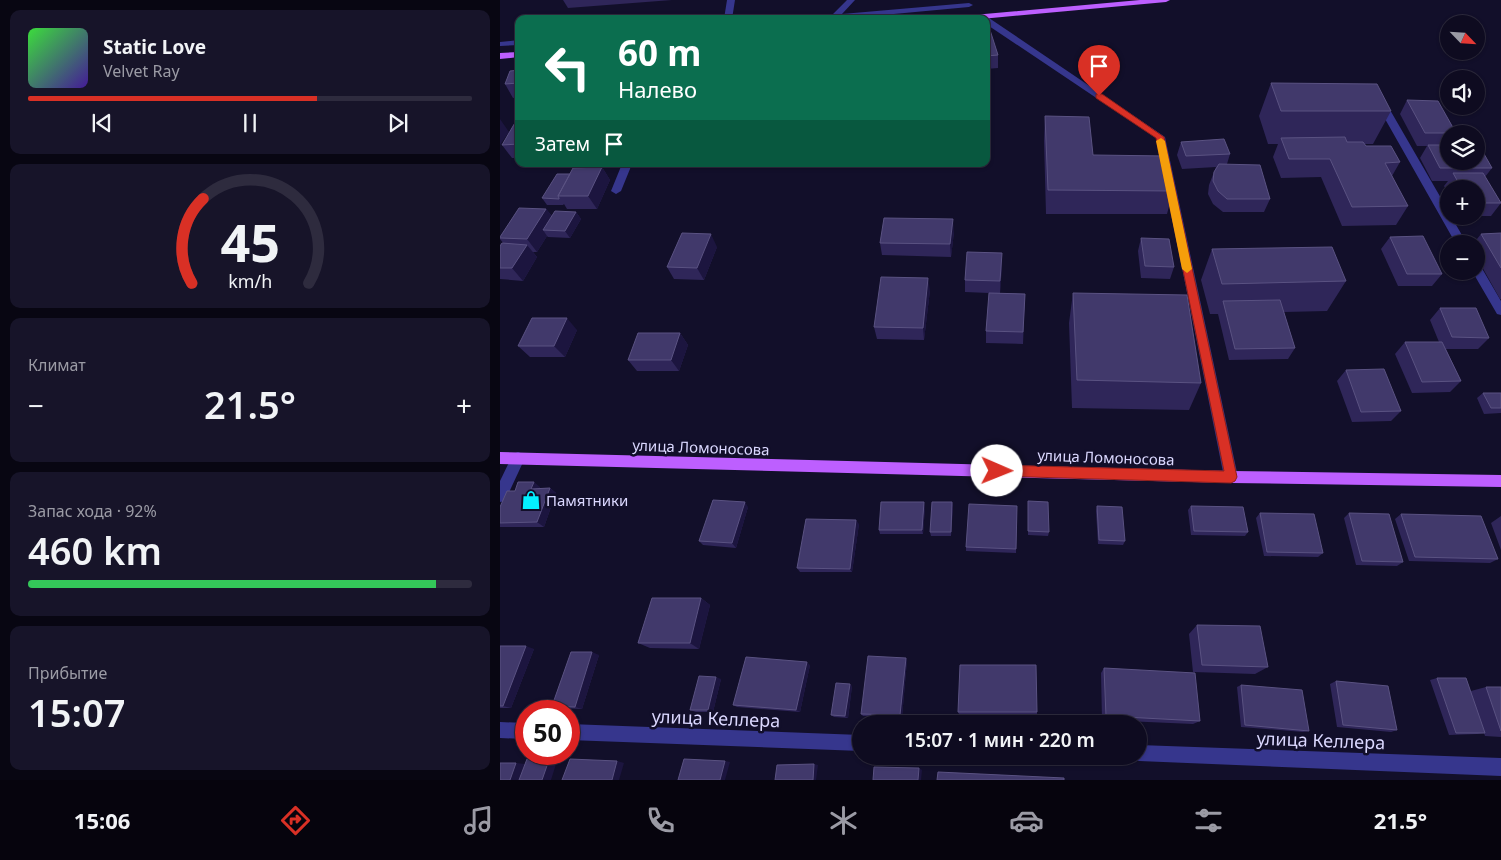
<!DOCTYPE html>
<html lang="ru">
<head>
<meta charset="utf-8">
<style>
	:root { --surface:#0e0b20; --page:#171429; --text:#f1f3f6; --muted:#9b9ba5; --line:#2e2b3e; --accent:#d93025 }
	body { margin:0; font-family:"Noto Sans",sans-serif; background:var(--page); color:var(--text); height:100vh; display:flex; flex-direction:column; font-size:19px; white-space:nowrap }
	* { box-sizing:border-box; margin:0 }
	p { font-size:16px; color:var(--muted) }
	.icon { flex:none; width:28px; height:28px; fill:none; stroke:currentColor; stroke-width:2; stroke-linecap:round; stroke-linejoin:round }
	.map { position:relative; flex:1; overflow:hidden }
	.details { display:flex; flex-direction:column; gap:10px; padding:10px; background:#080612; width:500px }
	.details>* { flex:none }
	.banner { position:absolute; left:15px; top:15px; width:475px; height:152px; border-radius:10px; box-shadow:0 1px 4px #0004,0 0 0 1px var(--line); background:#0b6e4f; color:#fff; overflow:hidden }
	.needle { width:32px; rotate:115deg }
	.controls { position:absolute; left:940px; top:15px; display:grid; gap:10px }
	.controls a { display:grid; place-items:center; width:45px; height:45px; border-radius:50%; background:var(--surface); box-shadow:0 1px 4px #0004,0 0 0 1px var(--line); font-size:25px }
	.speed { position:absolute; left:15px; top:700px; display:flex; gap:10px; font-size:25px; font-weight:700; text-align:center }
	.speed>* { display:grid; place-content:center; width:65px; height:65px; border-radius:50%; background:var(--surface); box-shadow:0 1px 4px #0004,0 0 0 1px var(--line); line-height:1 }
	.speed .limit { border:8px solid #d22; background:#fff; color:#111 }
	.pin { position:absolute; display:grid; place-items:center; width:42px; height:42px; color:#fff; margin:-51px -21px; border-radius:50% 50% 50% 0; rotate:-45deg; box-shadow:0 0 5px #0007 }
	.pin .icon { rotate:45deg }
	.me { position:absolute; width:55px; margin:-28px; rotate:91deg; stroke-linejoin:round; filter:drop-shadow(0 0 4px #0008) }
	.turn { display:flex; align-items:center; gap:18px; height:105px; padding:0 20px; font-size:22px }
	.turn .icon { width:65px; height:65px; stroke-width:2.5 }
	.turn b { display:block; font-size:35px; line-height:42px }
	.then { display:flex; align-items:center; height:48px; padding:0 20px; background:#0003; gap:10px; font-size:19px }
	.big { font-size:38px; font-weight:600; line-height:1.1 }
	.details .widget { flex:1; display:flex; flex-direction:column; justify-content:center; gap:8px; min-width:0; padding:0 18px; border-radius:10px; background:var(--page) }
	.details .dial { align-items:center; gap:0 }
	.dial svg { height:130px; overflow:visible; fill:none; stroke:var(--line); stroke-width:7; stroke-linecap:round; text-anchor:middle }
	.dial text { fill:var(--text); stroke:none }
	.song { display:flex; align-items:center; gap:15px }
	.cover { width:60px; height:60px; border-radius:8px; background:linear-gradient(135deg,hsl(120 70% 55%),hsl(260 70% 35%)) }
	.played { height:5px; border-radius:2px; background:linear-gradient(90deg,var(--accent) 65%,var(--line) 65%) }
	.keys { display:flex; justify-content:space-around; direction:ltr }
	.heat { display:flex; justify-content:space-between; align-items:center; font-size:28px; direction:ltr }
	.charge { height:8px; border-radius:4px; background:linear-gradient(90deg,#34c759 92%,var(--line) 0) }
	.trip { position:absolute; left:352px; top:715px; width:295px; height:50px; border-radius:25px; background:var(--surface); box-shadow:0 1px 4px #0004,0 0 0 1px var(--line); font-weight:600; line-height:50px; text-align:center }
	.tab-bar { display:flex; height:80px; justify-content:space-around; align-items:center; background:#06040d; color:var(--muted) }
	.tab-bar .icon { width:35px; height:35px }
	.tab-bar .selected { color:var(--accent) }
	.tab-bar b { font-size:22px; color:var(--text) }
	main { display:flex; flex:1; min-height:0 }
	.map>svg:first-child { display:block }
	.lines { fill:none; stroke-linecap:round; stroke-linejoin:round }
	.minor { fill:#36368d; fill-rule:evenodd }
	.major { fill:#bd5fff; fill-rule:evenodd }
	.wall { fill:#2f2659 }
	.shaded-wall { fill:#1c153f }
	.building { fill:#41396b; stroke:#5a5282 }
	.route { fill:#d93025; stroke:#8d1f18 }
	.slow { fill:#f59e0b }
	.labels { text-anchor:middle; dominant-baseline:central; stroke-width:5; stroke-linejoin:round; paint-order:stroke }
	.street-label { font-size:15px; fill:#dbd8ff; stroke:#120f2a }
	.poi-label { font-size:15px; fill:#dbd8ff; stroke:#120f2a; text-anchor:start }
	.near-street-label { font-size:18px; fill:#dbd8ff; stroke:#120f2a }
</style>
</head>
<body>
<main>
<section class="details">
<div class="widget">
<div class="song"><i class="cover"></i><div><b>Static Love</b><p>Velvet Ray</p></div></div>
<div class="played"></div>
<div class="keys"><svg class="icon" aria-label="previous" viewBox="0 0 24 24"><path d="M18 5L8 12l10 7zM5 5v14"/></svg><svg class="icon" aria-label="pause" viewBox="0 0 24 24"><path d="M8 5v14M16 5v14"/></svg><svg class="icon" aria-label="next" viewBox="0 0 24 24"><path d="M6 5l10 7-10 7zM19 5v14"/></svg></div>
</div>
<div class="widget dial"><svg viewBox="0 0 100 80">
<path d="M14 69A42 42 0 1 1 86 69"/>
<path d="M14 69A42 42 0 0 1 21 17" stroke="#d93025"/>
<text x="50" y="56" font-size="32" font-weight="700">45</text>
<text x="50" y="72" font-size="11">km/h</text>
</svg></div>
<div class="widget"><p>Климат</p>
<div class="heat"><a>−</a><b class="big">21.5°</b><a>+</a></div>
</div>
<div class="widget"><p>Запас хода · 92%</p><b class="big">460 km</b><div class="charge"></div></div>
<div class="widget"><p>Прибытие</p><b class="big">15:07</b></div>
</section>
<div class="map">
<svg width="1001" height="780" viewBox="0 0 1001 780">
	<rect width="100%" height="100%" fill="#120f2a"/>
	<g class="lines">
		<!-- minor -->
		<path class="minor" d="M227 0H235L232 19H224Z
			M347 0H355L342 14 469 3 473 5 469 7 340 19H306L310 17 332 15Z
			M483 18H489L665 137 738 477 736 481 731 483 726 481 724 477 656 138 486 24V19Z
			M19 40V45L0 46V42Z
			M881 100 886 103 949 212V216H951L967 244H956L876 103Z
			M122 164H132L121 191 116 194 111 191Z
			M976 264 980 265 1001 301V315L997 314 972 271H976Z
			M18 452 23 454 25 458 5 501 0 502V481L13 454Z
			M0 722 26 723V739L0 738Z
			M69 724 361 735V751L69 740Z
			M639 745 1001 758V776L639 761 633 759 632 756H639Z"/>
		<!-- major -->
		<path class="major" d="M640 0H670L666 2 481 19H447L451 17Z
			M19 52V57L0 59V53Z
			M0 452 731 471 1001 475V487L731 483 0 464Z"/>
	</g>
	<!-- wall -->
	<path class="wall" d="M63 0H172L68 8Z
		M486 30 498 55V68L486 69Z
		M19 70V97L13 98 5 84Z
		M771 83 891 111 873 144H864L866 146 900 162 892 176 908 206 896 225 842 226 821 177 781 178 773 157 778 144H768L759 116Z
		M907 100 949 134V161L992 168 985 177 1001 203 991 216H976V189H949V195L944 186 948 181H932L920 158 927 146H917L900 114Z
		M545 116 593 155 673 191 667 214H546L544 141Z
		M19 121V158H12L2 145Z
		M681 142 730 154 727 164 770 199 764 212H723L713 204 708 194 709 185 714 172 716 167 682 169 677 155Z
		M220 164H260L259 166 221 167Z
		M102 167 110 180 97 209H67L64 204 63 205H47L42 198 70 174Z
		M46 209 52 216 76 212 81 219 70 238 48 237 47 236 37 252H33L37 257 23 281 0 279V246L4 244 0 239V237Z
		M454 232 451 257 382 255 380 243Z
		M1001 233V299H1000L976 256V244H973L981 234Z
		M890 237 942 274 932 286H898L881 249Z
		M641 238 674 267 670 279 641 278 638 251Z
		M217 247 204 280 174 279 167 267Z
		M712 249 846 281 827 311 784 312 795 348 788 359 729 360 718 314H710L701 280Z
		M502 265 500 293 525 294 523 344 486 343V331L489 293 465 292V280Z
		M430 290 424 340 377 339 374 327Z
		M573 293 701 383 689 410 572 408 569 323Z
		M940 308 989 338 978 349H946L961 381 950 392 912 393 895 354 905 342H939L930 320Z
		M77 330 65 357H30L18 346Z
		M180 333 188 345 179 371H137L128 360Z
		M846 370 901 411 891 421 852 422 837 381Z
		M983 393H1001V413L984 414 977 398Z
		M40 487V488H50L56 493 44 527H0V507L15 491Z
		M452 502 453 507 451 536H431L430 532Z
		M517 506 516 553 466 551V547Z
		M528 506 549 532 548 536 528 535Z
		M597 506 625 541 623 545 598 544 596 511Z
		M691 506 748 532 745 536 691 535 688 510Z
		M248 507 236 548 203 545 199 541Z
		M425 507 423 534H380L379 530Z
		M760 513 823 553 818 557 764 556 756 518Z
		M849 513 903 562 897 566 856 565 844 518Z
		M901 514 998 559 990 563 909 561 895 519Z
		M1001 516V550L991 523Z
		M359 524 352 572H300L297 568Z
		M201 598 210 605 199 649 150 648 138 643Z
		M697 625 768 667 755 674 693 672 689 634Z
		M0 646 34 649 11 708H0Z
		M99 655 82 709 60 708 52 706Z
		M407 660 402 717 363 716 361 714Z
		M310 665 300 712 237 707 233 705Z
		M604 668 700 721 693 724 602 720 601 673Z
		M937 678 971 691 986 687H1001V737L985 736 984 733 977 734 949 735 930 680Z
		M221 679 213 712H196L190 710Z
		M836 681 897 730 891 732 837 727 830 684Z
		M741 685 809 731 803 732 741 727 737 687Z
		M352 686 348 718 334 717 331 715Z
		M458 712H537V714H459Z"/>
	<!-- shaded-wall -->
	<path class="shaded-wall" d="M0 119 9 132 0 145Z
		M102 167 110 180 97 209 88 196Z
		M46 209 56 221 43 230 47 236 37 252 27 239Z
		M76 212 81 219 70 238 65 231Z
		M453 219 454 232 451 257 450 244Z
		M211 234 217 247 204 280 197 268Z
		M27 245 37 257 23 281 12 268Z
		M502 253V265L500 293V281Z
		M428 278 430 290 424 340 423 328Z
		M67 318 77 330 65 357 54 346Z
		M180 333 188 345 179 371 171 360Z
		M34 482 40 487 38 493 31 489Z
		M50 488 56 493 44 527 37 522Z
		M245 502 248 507 236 548 232 543Z
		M424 502 425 507 423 534 422 530Z
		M452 502 453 507 451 536V532Z
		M356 520 359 524 352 572 350 569Z
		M201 598 210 605 199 649 190 643Z
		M26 646 34 649 11 708 3 706Z
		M92 652 99 655 82 709 75 707Z
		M406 658 407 660 402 717 400 715Z
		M307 662 310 665 300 712 296 710Z
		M216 677 221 679 213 712 208 710Z
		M350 684 352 686 348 718 345 716Z
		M49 760 57 761 51 780H42Z
		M117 761 124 763 119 780H112Z
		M225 761 230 762 225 780H220Z
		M16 763 25 764 19 780H10Z
		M314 764 318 765 316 780H313Z
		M419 768 422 770 421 780H418Z"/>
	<!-- building -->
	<path class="building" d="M486 30H490L498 55 486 56Z
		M19 70V83L5 84 10 71Z
		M771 83 877 84 891 111H781Z
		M907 100 938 101 956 133H925Z
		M545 116 589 117 593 155 667 156 673 191 548 190Z
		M16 121H19V144L2 145Z
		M845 137 847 142H863L866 146H891L900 162 885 163 908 206 852 207 830 159H789L781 138Z
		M724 139 730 154 686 156 681 142Z
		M928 145H949V161H976V145H979L992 168H940Z
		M719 164 760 165 770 199H727L718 191 713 181 714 172Z
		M102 167 88 196H58L73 168Z
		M953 173H983L1001 203H976V189H962Z
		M57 174H70L58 196 59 198V199L42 198Z
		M19 208 46 209 27 239 0 238V237Z
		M55 211 76 212 65 231 43 230Z
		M384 218 453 219 450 244 380 243Z
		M182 233 211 234 197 268 167 267Z
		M1001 233V268L981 234Z
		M923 236 942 274H907L890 237Z
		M641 238 669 239 674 267 645 266Z
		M2 243 27 245 12 268H0V246Z
		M832 247 846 281 722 284 712 249Z
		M467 252 502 253 500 281 465 280Z
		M381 277 428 278 423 328 374 327Z
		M489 293 525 294 523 332 486 331Z
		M573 293 687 295 701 383 577 380Z
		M780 300 795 348 735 349 723 301Z
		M940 308H976L989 338 952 337Z
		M32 318H67L54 346H18Z
		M138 333H180L171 360H128Z
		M905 342H942L961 381 922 382Z
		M884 369 901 411 861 412 846 370Z
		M983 393H1001V408H991Z
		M18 482H34L31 489 50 488 37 522 0 523V507L7 491H15Z
		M213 500 245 502 232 543 199 541Z
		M528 501 548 502 549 532 528 531Z
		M381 502H424L422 530H379Z
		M432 502H452L451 532H430Z
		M469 504 517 506 516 549 466 547Z
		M597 506 622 507 625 541 599 540Z
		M691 506 743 507 748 532 694 531Z
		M760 513 814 514 823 553 767 552Z
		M849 513 889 514 903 562 862 561Z
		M901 514 981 516 998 559 915 557Z
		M306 519 356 520 350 569 297 568Z
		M152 598H201L190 643H138Z
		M697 625 760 626 768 667 702 665Z
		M0 646H26L3 706H0Z
		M71 652H92L75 707 52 706Z
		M368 656 406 658 400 715 361 714Z
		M246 657 307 662 296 710 233 705Z
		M460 665H536L537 712H458Z
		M604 668 695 673 700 721 606 716Z
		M199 676 216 677 208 710H190Z
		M937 678H966L985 733H956Z
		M836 681 888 686 897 730 843 725Z
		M336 683 350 684 345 716 331 715Z
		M741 685 802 690 809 731 745 725Z
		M986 687H1001V731Z
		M27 759 49 760 42 780H19Z
		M70 759 117 761 112 780H62Z
		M184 759 225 761 220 780H178Z
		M0 763H16L10 780H0Z
		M314 764 313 780H275L277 765Z
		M374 767 419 768 418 780H373Z
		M438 772 564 778V780H437Z"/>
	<!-- route -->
	<path class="route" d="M596 94H602L664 137 737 477 735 481 731 483 497 476 492 475 490 471 492 467 497 465 724 471 656 138 596 98Z"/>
	<!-- slow -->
	<path class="slow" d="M661 138 665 141 692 269 687 273 682 269 656 141Z"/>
	<!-- icons -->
	<defs>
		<g id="shop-bare" transform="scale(1.5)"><path d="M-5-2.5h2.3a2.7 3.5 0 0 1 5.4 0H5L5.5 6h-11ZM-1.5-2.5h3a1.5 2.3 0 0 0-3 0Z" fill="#04efff" stroke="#120f2a" stroke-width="2.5" paint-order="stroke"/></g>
	</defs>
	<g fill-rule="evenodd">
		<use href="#shop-bare" x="31" y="500"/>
	</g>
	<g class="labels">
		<!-- street labels -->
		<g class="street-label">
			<text transform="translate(201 447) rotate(2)">улица Ломоносова</text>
			<text transform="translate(606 457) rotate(2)">улица Ломоносова</text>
		</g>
		<!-- poi labels -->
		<g class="poi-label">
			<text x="46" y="500">Памятники</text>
		</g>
		<!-- near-street labels -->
		<g class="near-street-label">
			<text transform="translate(216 718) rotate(2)">улица Келлера</text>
			<text transform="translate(821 740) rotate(2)">улица Келлера</text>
		</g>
	</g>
</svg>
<div class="controls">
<a><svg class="needle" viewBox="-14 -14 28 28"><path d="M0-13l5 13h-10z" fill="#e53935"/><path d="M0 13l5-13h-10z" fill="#9b9ba5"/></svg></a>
<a><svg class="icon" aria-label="sound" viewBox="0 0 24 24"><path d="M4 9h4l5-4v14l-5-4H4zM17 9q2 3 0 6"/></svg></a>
<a><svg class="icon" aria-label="layers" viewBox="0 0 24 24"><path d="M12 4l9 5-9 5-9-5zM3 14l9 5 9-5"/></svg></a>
<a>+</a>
<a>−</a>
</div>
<div class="speed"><div class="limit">50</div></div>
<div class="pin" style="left:599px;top:96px;background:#d93025"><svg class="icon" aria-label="arrive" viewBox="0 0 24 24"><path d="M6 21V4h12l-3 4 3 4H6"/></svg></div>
<svg class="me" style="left:497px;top:471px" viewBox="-20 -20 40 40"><circle r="19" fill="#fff"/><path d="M0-13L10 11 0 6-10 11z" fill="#d93025"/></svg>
<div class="trip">15:07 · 1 мин · 220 m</div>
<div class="banner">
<div class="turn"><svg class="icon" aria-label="left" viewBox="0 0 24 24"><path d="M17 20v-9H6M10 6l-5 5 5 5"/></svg><div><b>60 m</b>Налево</div></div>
<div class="then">Затем<svg class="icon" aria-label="arrive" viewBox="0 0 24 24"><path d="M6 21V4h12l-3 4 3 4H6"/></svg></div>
</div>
</div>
</main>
<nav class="tab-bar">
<b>15:06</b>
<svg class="icon selected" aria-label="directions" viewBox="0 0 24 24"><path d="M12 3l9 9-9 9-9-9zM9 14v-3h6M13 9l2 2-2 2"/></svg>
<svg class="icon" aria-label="music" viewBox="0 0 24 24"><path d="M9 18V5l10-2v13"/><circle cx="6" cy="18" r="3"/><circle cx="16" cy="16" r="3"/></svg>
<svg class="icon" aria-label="phone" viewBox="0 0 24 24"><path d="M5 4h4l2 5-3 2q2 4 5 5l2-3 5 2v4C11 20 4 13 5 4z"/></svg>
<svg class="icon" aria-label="climate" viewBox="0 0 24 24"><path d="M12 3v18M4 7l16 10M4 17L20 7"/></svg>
<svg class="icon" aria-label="car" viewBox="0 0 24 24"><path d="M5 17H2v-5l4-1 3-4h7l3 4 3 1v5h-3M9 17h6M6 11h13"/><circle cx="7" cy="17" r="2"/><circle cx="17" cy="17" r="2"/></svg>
<svg class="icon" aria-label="filters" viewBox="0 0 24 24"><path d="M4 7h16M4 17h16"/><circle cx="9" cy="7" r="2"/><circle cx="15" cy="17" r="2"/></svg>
<b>21.5°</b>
</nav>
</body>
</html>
